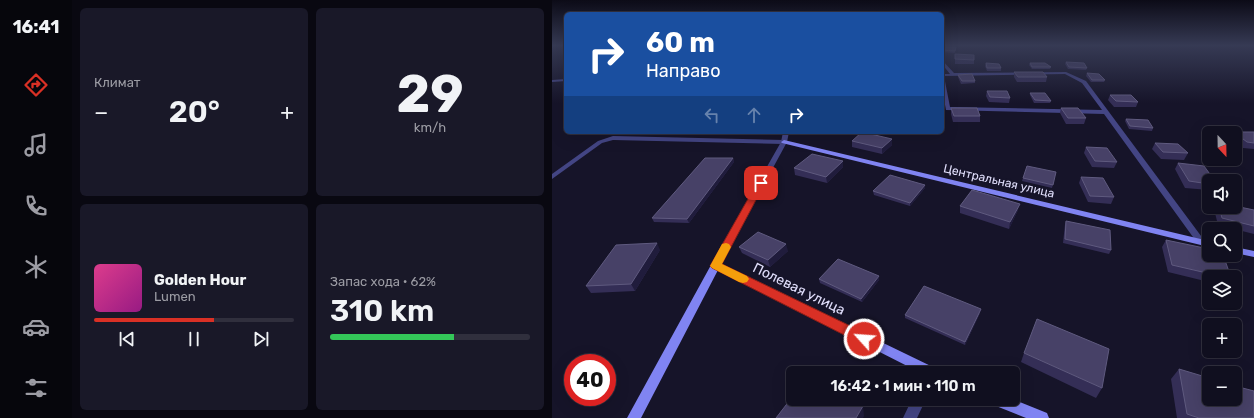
<!DOCTYPE html>
<html lang="ru">
<head>
<meta charset="utf-8">
<style>
	:root { --surface:#100f1f; --page:#191828; --text:#f1f3f6; --muted:#9c9ca4; --line:#302f3d; --accent:#d93025 }
	body { margin:0; font-family:Rubik,sans-serif; background:var(--page); color:var(--text); height:100vh; display:flex; flex-direction:column; font-size:15px; white-space:nowrap }
	* { box-sizing:border-box; margin:0 }
	p { font-size:13px; color:var(--muted) }
	.icon { flex:none; width:22px; height:22px; fill:none; stroke:currentColor; stroke-width:2; stroke-linecap:round; stroke-linejoin:round }
	.map { position:relative; flex:1; overflow:hidden }
	.panel { display:flex; flex-direction:column; gap:8px; padding:8px; background:#090811; width:480px }
	.panel>* { flex:none }
	.hud { position:absolute; left:12px; top:12px; width:380px; height:122px; border-radius:6px; box-shadow:0 4px 16px #0002,0 0 0 1px var(--line); background:#1a4fa0; color:#fff; overflow:hidden }
	.needle { width:26px; rotate:158deg }
	.tools { position:absolute; left:650px; top:126px; display:grid; gap:8px }
	.tools a { display:grid; place-items:center; width:40px; height:40px; border-radius:6px; background:var(--surface); box-shadow:0 4px 16px #0002,0 0 0 1px var(--line); font-size:20px }
	.speed { position:absolute; left:12px; top:354px; display:flex; gap:8px; font-size:20px; font-weight:700; text-align:center }
	.speed>* { display:grid; place-content:center; width:52px; height:52px; border-radius:50%; background:var(--surface); box-shadow:0 4px 16px #0002,0 0 0 1px var(--line); line-height:1 }
	.speed .limit { border:6px solid #d22; background:#fff; color:#111 }
	.pin { position:absolute; display:grid; place-items:center; width:34px; height:34px; color:#fff; margin:-17px; border-radius:8px; box-shadow:0 2px 6px #0006 }
	.me { position:absolute; width:44px; margin:-22px; rotate:296deg; stroke-linejoin:round; filter:drop-shadow(0 0 3px #0008) }
	.turn { display:flex; align-items:center; gap:14px; height:84px; padding:0 16px; font-size:18px }
	.turn .icon { width:52px; height:52px; stroke-width:2.5 }
	.turn b { display:block; font-size:28px; line-height:34px }
	.lanes { display:flex; align-items:center; height:38px; padding:0 16px; background:#0003; justify-content:center; gap:20px; direction:ltr }
	.lanes .off { opacity:.35 }
	.big { font-size:30px; font-weight:600; line-height:1.1 }
	.panel .widget { flex:1; display:flex; flex-direction:column; justify-content:center; gap:6px; min-width:0; padding:0 14px; border-radius:6px; background:var(--page) }
	.panel .dial { align-items:center; gap:0 }
	.dial b { font-size:52px; line-height:1 }
	.song { display:flex; align-items:center; gap:12px }
	.cover { width:48px; height:48px; border-radius:6px; background:linear-gradient(135deg,hsl(330 70% 55%),hsl(310 70% 35%)) }
	.played { height:4px; border-radius:2px; background:linear-gradient(90deg,var(--accent) 60%,var(--line) 60%) }
	.keys { display:flex; justify-content:space-around; direction:ltr }
	.heat { display:flex; justify-content:space-between; align-items:center; font-size:22px; direction:ltr }
	.charge { height:6px; border-radius:3px; background:linear-gradient(90deg,#34c759 62%,var(--line) 0) }
	.panel .tiles { flex:1; display:grid; gap:8px; grid-template-columns:repeat(2,1fr) }
	.trip { position:absolute; left:234px; top:366px; width:234px; height:40px; border-radius:6px; background:var(--surface); box-shadow:0 4px 16px #0002,0 0 0 1px var(--line); font-weight:600; line-height:40px; text-align:center }
	main { display:flex; flex:1; min-height:0 }
	.menu { display:flex; flex-direction:column; width:72px; justify-content:space-around; align-items:center; background:#06060c; color:var(--muted) }
	.menu .icon { width:28px; height:28px }
	.menu .on { color:var(--accent) }
	.menu b { font-size:18px; color:var(--text) }
	.map>svg:first-child { display:block }
	.lines { fill:none; stroke-linecap:round; stroke-linejoin:round }
	.lane { fill:#434584; fill-rule:evenodd }
	.street { fill:#434584; fill-rule:evenodd }
	.secondary { fill:#8084f2; fill-rule:evenodd }
	.wall { fill:#342e56 }
	.shaded-wall { fill:#201c3c }
	.building { fill:#474167; stroke:#5f5a7f }
	.route { fill:#d93025; stroke:#8d1f18 }
	.slow { fill:#f59e0b }
	.labels { text-anchor:middle; dominant-baseline:central; stroke-width:4; stroke-linejoin:round; paint-order:stroke }
	.street-label { font-size:12px; fill:#e1dffc; stroke:#161429 }
	.near-street-label { font-size:14px; fill:#e1dffc; stroke:#161429 }
</style>
</head>
<body>
<main>
<nav class="menu">
<b>16:41</b>
<svg class="icon on" aria-label="directions" viewBox="0 0 24 24"><path d="M12 3l9 9-9 9-9-9zM9 14v-3h6M13 9l2 2-2 2"/></svg>
<svg class="icon" aria-label="music" viewBox="0 0 24 24"><path d="M9 18V5l10-2v13"/><circle cx="6" cy="18" r="3"/><circle cx="16" cy="16" r="3"/></svg>
<svg class="icon" aria-label="phone" viewBox="0 0 24 24"><path d="M5 4h4l2 5-3 2q2 4 5 5l2-3 5 2v4C11 20 4 13 5 4z"/></svg>
<svg class="icon" aria-label="climate" viewBox="0 0 24 24"><path d="M12 3v18M4 7l16 10M4 17L20 7"/></svg>
<svg class="icon" aria-label="car" viewBox="0 0 24 24"><path d="M5 17H2v-5l4-1 3-4h7l3 4 3 1v5h-3M9 17h6M6 11h13"/><circle cx="7" cy="17" r="2"/><circle cx="17" cy="17" r="2"/></svg>
<svg class="icon" aria-label="filters" viewBox="0 0 24 24"><path d="M4 7h16M4 17h16"/><circle cx="9" cy="7" r="2"/><circle cx="15" cy="17" r="2"/></svg>
</nav>
<section class="panel">
<div class="tiles">
<div class="widget"><p>Климат</p>
<div class="heat"><a>−</a><b class="big">20°</b><a>+</a></div>
</div>
<div class="widget dial"><b>29</b><p>km/h</p></div>
<div class="widget">
<div class="song"><i class="cover"></i><div><b>Golden Hour</b><p>Lumen</p></div></div>
<div class="played"></div>
<div class="keys"><svg class="icon" aria-label="previous" viewBox="0 0 24 24"><path d="M18 5L8 12l10 7zM5 5v14"/></svg><svg class="icon" aria-label="pause" viewBox="0 0 24 24"><path d="M8 5v14M16 5v14"/></svg><svg class="icon" aria-label="next" viewBox="0 0 24 24"><path d="M6 5l10 7-10 7zM19 5v14"/></svg></div>
</div>
<div class="widget"><p>Запас хода · 62%</p><b class="big">310 km</b><div class="charge"></div></div>
</div>
</section>
<div class="map">
<svg width="702" height="418" viewBox="0 0 702 418">
	<rect width="100%" height="100%" fill="#161429"/>
	<g class="lines">
		<!-- lane -->
		<path class="lane" d="M14 79V81L0 82V80Z
			M61 136 232 140 235 142 232 144 61 140 50 143 0 179V174L46 141Z"/>
		<!-- street -->
		<path class="street" d="M390 60 402 73 514 72 534 81 652 240 653 242 652 244H646L552 114 394 110 390 89V74H398L390 64ZM513 74 530 83 550 110 398 107 392 76Z
			M231 132H237L235 142 167 267 164 268 161 267 159 265 229 142Z
			M360 399H374L365 418H351Z"/>
		<!-- secondary -->
		<path class="secondary" d="M232 140 657 241V247L230 143 229 142Z
			M683 247 702 251V257L683 253Z
			M164 262 385 369 387 373H369L166 270 89 418H75L159 265 161 263Z
			M437 399H460L495 413 497 418H474L439 404Z"/>
	</g>
	<!-- wall -->
	<path class="wall" d="M404 47 403 53 390 52V50Z
		M403 54 422 60V64H403Z
		M514 62 535 68 534 70 516 69 513 64Z
		M434 63 449 68V71H435L433 66Z
		M478 63 499 67 498 69H480L477 65Z
		M462 72 495 77 494 82H465L462 77Z
		M535 73 553 80 552 82H539L534 76Z
		M406 75 423 81V83L409 84 406 77Z
		M435 91 458 98 457 103 437 102 434 96Z
		M478 93 499 101 498 103H482L478 95Z
		M558 95 586 102 584 107H562L556 100Z
		M399 108 428 116V122H401L399 114Z
		M509 108 534 118 532 124H514L508 113Z
		M574 119 601 128 600 131 577 129 573 121Z
		M682 132H702V149L691 148 683 141V133H681Z
		M340 139V145L330 154 300 147V141Z
		M603 143 636 153 632 160 609 159 600 149Z
		M534 147 565 162 562 168 540 167 532 153Z
		M181 158 182 162 137 223 102 222 100 218Z
		M291 161V167L275 183 243 175 242 168Z
		M626 163 657 181V190L633 188 623 169Z
		M504 172 500 188 470 181 471 178Z
		M529 177 562 197 559 204 536 202 527 183Z
		M373 188 358 206 322 195 321 191Z
		M408 206 466 210 457 229 408 213Z
		M663 207H683L702 210V234L666 225 662 209Z
		M514 221 559 250 557 254 511 243 513 224Z
		M614 240 679 277H657V282L616 272 610 247Z
		M187 247 236 251 218 267 190 253Z
		M108 250 83 291 39 293 34 286Z
		M267 279 327 280 310 302 268 283Z
		M428 313 413 345 353 318V315Z
		M472 353 550 388 544 398 469 362Z
		M627 369 702 418H625L619 379Z"/>
	<!-- shaded-wall -->
	<path class="shaded-wall" d="M340 139V145L330 154V148Z
		M181 158 182 162 137 223 135 219Z
		M291 161V167L275 183 274 177Z
		M373 185V188L358 206V203Z
		M468 204 466 210 457 229 458 222Z
		M105 243 108 250 83 291 79 284Z
		M234 244 236 251 218 267 216 260Z
		M327 276V280L310 302 309 299Z
		M429 309 428 313 413 345V342Z
		M311 406 312 416 311 418H304Z"/>
	<!-- building -->
	<path class="building" d="M392 47H404L403 51 390 50Z
		M403 54 422 55V60L403 59Z
		M514 62 532 63 535 68 517 67Z
		M434 63 447 64 449 68H435Z
		M478 63H493L499 67H480Z
		M462 72H491L495 77H466Z
		M535 73 547 74 553 80H540Z
		M420 74 423 81H410L406 75Z
		M435 91H455L458 98 438 97Z
		M478 93H493L499 101 483 100Z
		M558 95H579L586 102 564 101Z
		M399 108H425L428 116H402Z
		M509 108H526L534 118H516Z
		M574 119 596 120 601 128 578 126Z
		M310 132 340 139 330 148 300 141Z
		M682 132H702V143L695 142Z
		M603 143 626 144 636 153 611 152Z
		M534 147 555 148 565 162 543 161Z
		M260 154 291 161 274 177 242 168Z
		M153 158H181L135 219 100 218Z
		M626 163 652 166 663 181H657V184L637 181Z
		M475 166 504 172 501 185 471 178Z
		M338 175 373 185 358 203 321 191Z
		M529 177 551 178 562 197 538 196Z
		M420 190 468 204 458 222 408 206Z
		M683 206 702 210V226L670 218 667 207H683Z
		M514 221 558 230 559 250 513 239Z
		M206 232 234 244 216 260 187 247Z
		M614 240 657 249V255H671L679 277H672L620 265Z
		M105 243 79 284 34 286 64 245Z
		M286 259 327 276 309 299 267 279Z
		M372 286 429 309 413 342 353 315Z
		M485 319 557 349 550 388 472 353Z
		M627 369 657 378V399H683V386L702 391V418H647L635 414Z
		M241 396V399H298L311 406 304 418H224Z"/>
	<!-- sky -->
	<linearGradient id="sky" x2="0" y2="1"><stop stop-color="#0c0b17"/><stop offset="0.44" stop-color="#363a54"/><stop offset="1" stop-color="#363a54" stop-opacity="0"/></linearGradient>
	<rect width="702" height="103" fill="url(#sky)"/>
	<!-- route -->
	<path class="route" d="M209 180 213 183 170 264 317 335 319 339 317 343 312 345 308 343 160 268 158 266 205 183Z"/>
	<!-- slow -->
	<path class="slow" d="M174 243 177 244 179 247 170 264 195 276 197 279 195 282 191 283 187 282 160 268 158 266 170 244Z"/>
	<g class="labels">
		<!-- street labels -->
		<g class="street-label">
			<text transform="translate(447 181) rotate(13)">Центральная улица</text>
		</g>
		<!-- near-street labels -->
		<g class="near-street-label">
			<text transform="translate(247 289) rotate(26)">Полевая улица</text>
		</g>
	</g>
</svg>
<div class="tools">
<a><svg class="needle" viewBox="-14 -14 28 28"><path d="M0-13l5 13h-10z" fill="#e53935"/><path d="M0 13l5-13h-10z" fill="#9c9ca4"/></svg></a>
<a><svg class="icon" aria-label="sound" viewBox="0 0 24 24"><path d="M4 9h4l5-4v14l-5-4H4zM17 9q2 3 0 6"/></svg></a>
<a><svg class="icon" aria-label="search" viewBox="0 0 24 24"><circle cx="10" cy="10" r="6"/><path d="M15 15l6 6"/></svg></a>
<a><svg class="icon" aria-label="layers" viewBox="0 0 24 24"><path d="M12 4l9 5-9 5-9-5zM3 14l9 5 9-5"/></svg></a>
<a>+</a>
<a>−</a>
</div>
<div class="speed"><div class="limit">40</div></div>
<div class="pin" style="left:209px;top:183px;background:#d93025"><svg class="icon" aria-label="arrive" viewBox="0 0 24 24"><path d="M6 21V4h12l-3 4 3 4H6"/></svg></div>
<svg class="me" style="left:312px;top:339px" viewBox="-20 -20 40 40"><circle r="17" fill="#d93025" stroke="#fff" stroke-width="3"/><path d="M0-11L8 9 0 5-8 9z" fill="#fff"/></svg>
<div class="trip">16:42 · 1 мин · 110 m</div>
<div class="hud">
<div class="turn"><svg class="icon" aria-label="right" viewBox="0 0 24 24"><path d="M7 20v-9h11M14 6l5 5-5 5"/></svg><div><b>60 m</b>Направо</div></div>
<div class="lanes"><svg class="icon off" aria-label="left" viewBox="0 0 24 24"><path d="M17 20v-9H6M10 6l-5 5 5 5"/></svg><svg class="icon off" aria-label="ahead" viewBox="0 0 24 24"><path d="M12 20V5M6 11l6-6 6 6"/></svg><svg class="icon" aria-label="right" viewBox="0 0 24 24"><path d="M7 20v-9h11M14 6l5 5-5 5"/></svg></div>
</div>
</div>
</main>
</body>
</html>
